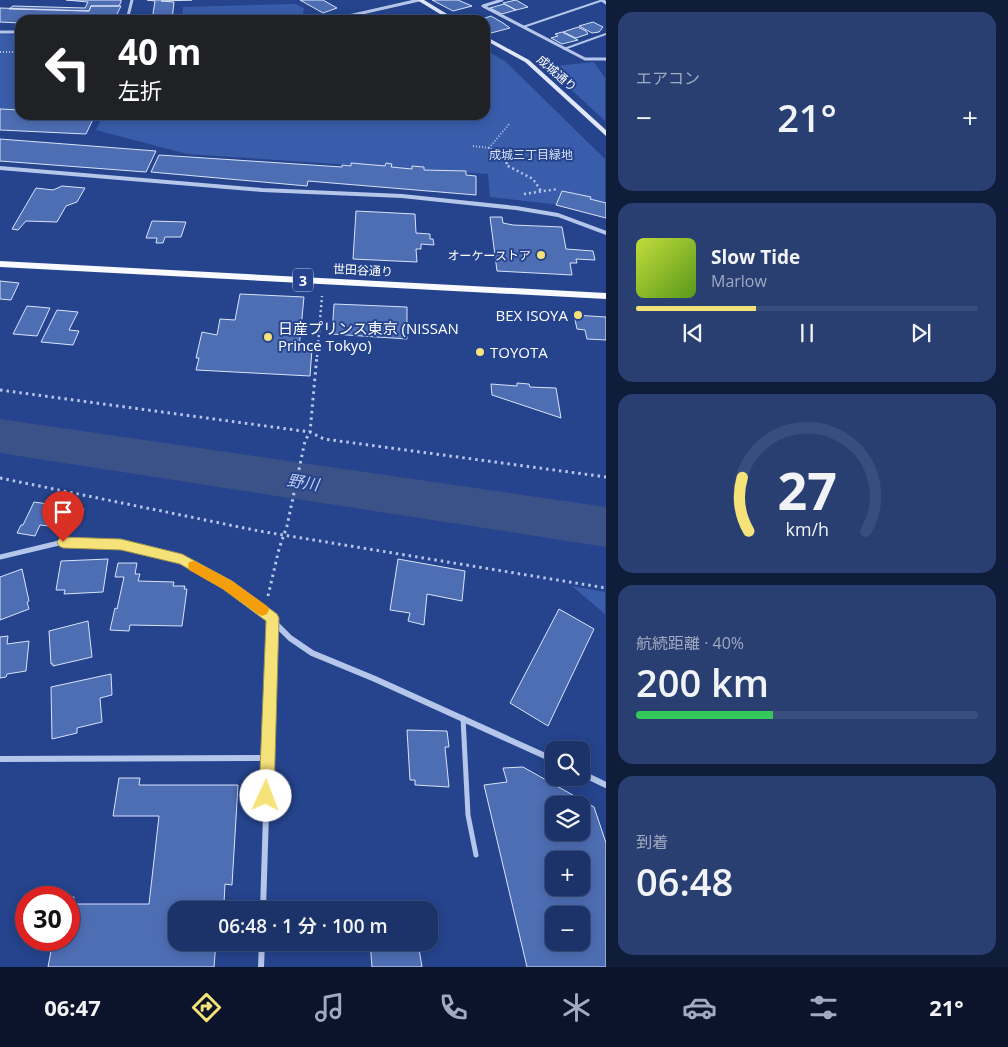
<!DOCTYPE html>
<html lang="ja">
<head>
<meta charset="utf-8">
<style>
	:root { --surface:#1c336a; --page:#293f72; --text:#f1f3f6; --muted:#a0aac1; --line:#3a4e7e; --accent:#f5e279 }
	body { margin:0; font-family:"Open Sans","Noto Sans JP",sans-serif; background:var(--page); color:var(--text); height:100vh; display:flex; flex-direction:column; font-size:19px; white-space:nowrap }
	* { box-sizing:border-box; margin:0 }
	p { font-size:16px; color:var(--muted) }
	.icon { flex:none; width:28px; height:28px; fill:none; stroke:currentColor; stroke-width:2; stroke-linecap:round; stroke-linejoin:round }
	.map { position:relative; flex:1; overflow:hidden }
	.side { display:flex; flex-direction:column; gap:12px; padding:12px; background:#0f1c3a; width:402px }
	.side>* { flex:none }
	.banner { position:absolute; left:15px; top:15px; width:475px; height:105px; border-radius:15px; box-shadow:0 2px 12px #0003,0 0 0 1px var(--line); background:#202124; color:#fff; overflow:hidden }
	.buttons { position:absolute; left:545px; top:741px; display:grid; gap:10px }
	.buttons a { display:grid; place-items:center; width:45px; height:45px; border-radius:10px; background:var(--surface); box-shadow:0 2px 12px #0003,0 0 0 1px var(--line); font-size:25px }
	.speed { position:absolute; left:15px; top:886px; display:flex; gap:10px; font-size:25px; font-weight:700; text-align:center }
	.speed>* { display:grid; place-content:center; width:65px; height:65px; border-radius:50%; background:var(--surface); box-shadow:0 2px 12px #0003,0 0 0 1px var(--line); line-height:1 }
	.speed .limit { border:8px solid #d22; background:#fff; color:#111 }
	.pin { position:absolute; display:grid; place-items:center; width:42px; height:42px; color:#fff; margin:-51px -21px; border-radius:50% 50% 50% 0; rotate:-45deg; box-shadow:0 0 5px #0007 }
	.pin .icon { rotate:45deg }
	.me { position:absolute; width:55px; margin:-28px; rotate:2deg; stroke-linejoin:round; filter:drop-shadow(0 0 4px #0008) }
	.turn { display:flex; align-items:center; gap:18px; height:105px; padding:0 20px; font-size:22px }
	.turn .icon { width:65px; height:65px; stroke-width:2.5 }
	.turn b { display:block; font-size:35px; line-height:42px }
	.big { font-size:38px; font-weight:600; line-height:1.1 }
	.side .tile { flex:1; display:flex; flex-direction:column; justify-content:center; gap:8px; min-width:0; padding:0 18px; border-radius:15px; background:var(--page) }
	.side .dial { align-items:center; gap:0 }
	.dial svg { height:130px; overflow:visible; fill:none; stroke:var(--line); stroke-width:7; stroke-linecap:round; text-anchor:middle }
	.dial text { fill:var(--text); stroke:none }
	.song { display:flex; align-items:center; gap:15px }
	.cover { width:60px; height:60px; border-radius:8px; background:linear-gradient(135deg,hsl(70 70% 55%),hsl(90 70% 35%)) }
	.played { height:5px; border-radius:2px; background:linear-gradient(90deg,var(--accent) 35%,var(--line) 35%) }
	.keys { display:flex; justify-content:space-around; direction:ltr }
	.heat { display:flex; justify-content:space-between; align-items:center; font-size:28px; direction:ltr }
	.charge { height:8px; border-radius:4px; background:linear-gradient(90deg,#34c759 40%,var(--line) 0) }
	.trip { position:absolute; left:168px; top:901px; width:270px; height:50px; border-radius:15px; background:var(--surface); box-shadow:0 2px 12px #0003,0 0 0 1px var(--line); font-weight:600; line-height:50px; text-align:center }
	.menu { display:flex; height:80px; justify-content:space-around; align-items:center; background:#0b142a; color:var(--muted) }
	.menu .icon { width:35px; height:35px }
	.menu .selected { color:var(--accent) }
	.menu b { font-size:22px; color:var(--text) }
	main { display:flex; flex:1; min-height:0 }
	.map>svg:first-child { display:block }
	.green { fill:#395daa }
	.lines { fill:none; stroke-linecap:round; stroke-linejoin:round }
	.river { fill:#3b5288; fill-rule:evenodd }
	.building { fill:#4e6eb4; stroke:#d9e3f8; fill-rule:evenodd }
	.path-far2 { stroke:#b5c6eb; stroke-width:2; stroke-dasharray:1 2; stroke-linecap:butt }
	.path-far1 { stroke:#b5c6eb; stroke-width:2.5; stroke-dasharray:2 3; stroke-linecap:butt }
	.path { stroke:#b5c6eb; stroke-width:3; stroke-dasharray:2.5 4; stroke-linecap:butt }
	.lane-far1 { stroke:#b5c6eb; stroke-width:2 }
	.lane { stroke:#b5c6eb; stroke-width:5 }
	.street-far3 { stroke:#b5c6eb; stroke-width:3 }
	.street-far2 { stroke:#b5c6eb; stroke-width:4 }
	.street-far1 { stroke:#b5c6eb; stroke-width:5 }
	.street { stroke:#b5c6eb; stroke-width:6 }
	.secondary { fill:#e0e7f9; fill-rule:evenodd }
	.primary { fill:#f9faff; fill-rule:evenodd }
	.route { fill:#f5e279; stroke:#9f934f }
	.slow { fill:#f59e0b }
	.poi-dot { fill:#f5e279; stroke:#25448d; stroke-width:2 }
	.labels { text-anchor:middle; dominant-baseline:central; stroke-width:4; stroke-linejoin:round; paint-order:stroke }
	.far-street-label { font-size:12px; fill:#fff; stroke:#25448d }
	.far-park-label { font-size:12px; fill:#d9e3f8; stroke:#25448d }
	.far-poi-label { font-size:12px; fill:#fff; stroke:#25448d; text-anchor:end }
	.shield { fill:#25448d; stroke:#bec7dd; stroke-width:1 }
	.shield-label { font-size:14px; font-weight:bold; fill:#fff }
	.poi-label { font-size:15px; fill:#fff; stroke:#25448d; text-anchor:start }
	.water-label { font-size:16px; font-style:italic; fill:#c1d0f2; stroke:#25448d }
</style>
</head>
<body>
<main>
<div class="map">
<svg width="606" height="967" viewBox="0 0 606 967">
	<rect width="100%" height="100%" fill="#25448d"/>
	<!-- green -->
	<path class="green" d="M295 4 304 8 302 20H182L183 7Z
		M0 34 20 35V110L0 109Z
		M485 50 505 61 605 159V203L560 205 490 197 488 174 187 154 96 130 103 115H485Z
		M594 62 605 78V121L547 67Z
		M572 586 605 592V614Z"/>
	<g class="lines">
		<!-- river -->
		<path class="river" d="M0 419 606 507V547L0 453Z"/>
	</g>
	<!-- building -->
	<path class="building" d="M66 0H121V2L119 6H91L89 11 9 9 13 6 85 8 88 2Z
		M147 0H192L161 1 174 2 172 20H152L155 1Z
		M300 0H323L337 8 323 13Z
		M432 0H458L472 6 453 11Z
		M516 0 528 7 516 10 503 3Z
		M504 4 516 10 502 14 490 8Z
		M91 6H121L114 20H20V23L0 22V8L89 11Z
		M491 16 503 23 510 28 491 33 485 30V20H479Z
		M593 22 603 27 599 32 592 33 579 26Z
		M578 27 586 31 588 34 576 38 563 32Z
		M562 32 578 40 562 44 551 38 558 36 555 34Z
		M0 109 20 110V115H95L86 134 0 130Z
		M0 139 156 151 146 172 0 161Z
		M159 155 342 167V165L351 166V163L385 166 386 163 392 164 391 167 412 169V166L424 167V170L466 171V175L476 176V195L308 181 307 186 151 172Z
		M62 186 85 188 77 202 66 206 57 222 26 221 18 230 12 229 36 188 53 190Z
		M562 191 591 197 590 199 606 203V218L556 205Z
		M356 211 415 214 416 233 430 234V239H433L434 245 421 244V249H416L417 262 353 259Z
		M490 217H502L503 223 513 225 562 227 566 249 593 251 595 260 576 259 577 263H570L572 275 497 271Z
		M152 221 186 222 181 237H165L163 243H156L157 238H146Z
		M0 281 19 283 11 300 0 299Z
		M240 294 304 297 299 348 312 349 310 376 196 370 199 358H196L202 332 217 335 220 319 235 320Z
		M334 304 407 307V339L332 334Z
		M27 306 50 308 37 336 13 334Z
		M57 310 78 312 69 330 79 331 73 345 41 342Z
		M574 315 606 317V340L587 339 585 330 577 329Z
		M517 383 529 384 530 387 556 388 561 418 492 395 491 384 517 386Z
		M34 502 84 509 76 527 60 524 58 527 40 525 35 536 17 533 21 525H23Z
		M108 559 103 592 64 594 65 590H56L61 561Z
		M398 559 465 571 462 601 427 594 424 625 408 621 410 613 390 610Z
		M118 563H137L135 574H140L138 581 174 582 173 586H185L184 589H187L182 626 130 625 129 631 110 630 115 608 117 609 124 577H115Z
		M22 569 29 601 27 602 29 609 0 620V577Z
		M559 609 594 629 548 726 510 703Z
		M88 621 92 657 53 666V664H51L49 631Z
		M8 636 7 644 29 641 26 671 7 674 6 677 0 678V637Z
		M111 674 112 695 100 698 102 722 77 728V733L52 739 51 687Z
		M407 730 447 731 449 747H445L449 787 415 785V780H410Z
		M523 767 594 807 606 843V967H527L484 785 507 782 503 768ZM554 805H581V832H554ZM554 860H581V888H554ZM554 915H581V942H554Z
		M119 778H140L139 785H238L232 885 225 884 224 903H218V910H176V942H216L214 967H48L53 940H69V898H50L74 897 73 904H149L159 816H113Z
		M370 942H422L418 943 422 967H372Z"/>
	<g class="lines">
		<!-- path-far2 -->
		<path class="path-far2" d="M0 52H20
			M473 146 489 148 501 155
			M489 148 510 123"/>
		<!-- path-far1 -->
		<path class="path-far1" d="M498 153 508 159 506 165 533 179 541 191
			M524 194 558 189
			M317 357 322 296"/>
		<!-- path -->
		<path class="path" d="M0 390 310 432 324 439 606 477
			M0 478 259 531 606 588
			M268 596 279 549 287 526 305 441 310 432 317 355"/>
		<!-- lane-far1 -->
		<path class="lane-far1" d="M523 27 603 0
			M564 49 606 34"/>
		<!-- lane -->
		<path class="lane" d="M463 718 468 815 476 855"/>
		<!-- street-far3 -->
		<path class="street-far3" d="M502 0 483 6 585 59H606
			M602 0 606 3
			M127 20 132 0
			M331 20 419 0
			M0 32H20"/>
		<!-- street-far2 -->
		<path class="street-far2" d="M0 168 262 190 402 196 516 208 558 215 606 233"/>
		<!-- street-far1 -->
		<path class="street-far1" d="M0 557 63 542 121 545 182 560 227 585 264 612 273 621
			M272 621V618"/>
		<!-- street -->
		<path class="street" d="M272 620 290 638 312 653 375 679 554 760
			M0 759 268 758
			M581 773 606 785
			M263 910 272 620
			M261 967 262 942"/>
		<!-- secondary -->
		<path class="secondary" d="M417 0H424L457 20H450Z
			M485 36 529 60 606 130V136L525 62 485 40Z"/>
		<!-- primary -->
		<path class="primary" d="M0 261 606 293V299L0 267Z"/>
	</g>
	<!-- route -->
	<path class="route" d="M63 537 121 539 182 554 232 581 277 614 279 618 274 796 272 801 266 803 261 801 259 796 266 621 223 589 180 564 121 550 63 548 59 546 57 542 59 539Z"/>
	<!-- slow -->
	<path class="slow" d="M194 561 232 581 267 606 269 610 267 614 262 616 258 614 223 589 189 570 188 566 189 562Z"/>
	<!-- markers -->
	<g class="poi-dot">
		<circle cx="541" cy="255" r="5"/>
		<circle cx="578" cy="315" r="5"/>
		<circle cx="268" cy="337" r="5"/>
		<circle cx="480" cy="352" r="5"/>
	</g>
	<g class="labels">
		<!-- far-street labels -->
		<g class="far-street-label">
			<text transform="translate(557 73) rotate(41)">成城通り</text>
			<text transform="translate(363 270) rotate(3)">世田谷通り</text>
		</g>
		<!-- far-park labels -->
		<g class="far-park-label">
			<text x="531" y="154">成城三丁目緑地</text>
		</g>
		<!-- far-poi labels -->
		<g class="far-poi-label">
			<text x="531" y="255">オーケーストア</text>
		</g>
		<!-- shield labels -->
		<rect class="shield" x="293" y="268.5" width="20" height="23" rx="4"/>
		<g class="shield-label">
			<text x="303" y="280">3</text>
		</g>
		<!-- poi labels -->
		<g class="poi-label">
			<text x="568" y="315" text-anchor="end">BEX ISOYA</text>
			<text x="278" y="328">日産プリンス東京 (NISSAN<tspan x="278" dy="17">Prince Tokyo)</tspan></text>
			<text x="490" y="352">TOYOTA</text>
		</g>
		<!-- water labels -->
		<g class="water-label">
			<text transform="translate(303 482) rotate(9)">野川</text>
		</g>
	</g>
</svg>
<div class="buttons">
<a><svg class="icon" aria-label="search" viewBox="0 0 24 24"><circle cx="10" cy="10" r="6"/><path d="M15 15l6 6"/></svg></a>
<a><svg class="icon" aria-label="layers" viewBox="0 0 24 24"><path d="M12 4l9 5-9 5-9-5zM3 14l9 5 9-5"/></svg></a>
<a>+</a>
<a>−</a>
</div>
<div class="speed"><div class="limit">30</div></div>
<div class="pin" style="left:63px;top:542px;background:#d93025"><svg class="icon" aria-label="arrive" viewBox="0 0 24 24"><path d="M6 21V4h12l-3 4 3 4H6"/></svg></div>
<svg class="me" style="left:266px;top:796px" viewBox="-20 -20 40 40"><circle r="19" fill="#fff"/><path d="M0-13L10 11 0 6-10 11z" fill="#f5e279"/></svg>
<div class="trip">06:48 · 1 分 · 100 m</div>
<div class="banner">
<div class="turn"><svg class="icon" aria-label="left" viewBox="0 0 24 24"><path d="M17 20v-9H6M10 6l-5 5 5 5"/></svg><div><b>40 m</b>左折</div></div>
</div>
</div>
<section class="side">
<div class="tile"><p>エアコン</p>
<div class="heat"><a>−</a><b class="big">21°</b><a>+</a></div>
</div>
<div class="tile">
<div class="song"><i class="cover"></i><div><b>Slow Tide</b><p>Marlow</p></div></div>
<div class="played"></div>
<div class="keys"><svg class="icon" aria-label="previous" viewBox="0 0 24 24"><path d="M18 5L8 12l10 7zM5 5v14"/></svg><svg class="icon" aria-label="pause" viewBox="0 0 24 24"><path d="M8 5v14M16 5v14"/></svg><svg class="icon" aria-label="next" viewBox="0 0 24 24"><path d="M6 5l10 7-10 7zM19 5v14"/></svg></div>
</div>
<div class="tile dial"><svg viewBox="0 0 100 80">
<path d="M14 69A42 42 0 1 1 86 69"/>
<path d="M14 69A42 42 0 0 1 10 36" stroke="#f5e279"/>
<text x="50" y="56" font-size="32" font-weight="700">27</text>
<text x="50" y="72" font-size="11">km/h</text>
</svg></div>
<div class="tile"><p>航続距離 · 40%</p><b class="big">200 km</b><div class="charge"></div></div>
<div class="tile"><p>到着</p><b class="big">06:48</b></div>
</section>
</main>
<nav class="menu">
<b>06:47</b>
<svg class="icon selected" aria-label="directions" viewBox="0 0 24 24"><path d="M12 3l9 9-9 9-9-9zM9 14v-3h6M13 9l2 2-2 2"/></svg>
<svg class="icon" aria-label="music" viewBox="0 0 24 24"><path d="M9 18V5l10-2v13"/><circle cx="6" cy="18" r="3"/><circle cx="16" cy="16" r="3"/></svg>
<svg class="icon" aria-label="phone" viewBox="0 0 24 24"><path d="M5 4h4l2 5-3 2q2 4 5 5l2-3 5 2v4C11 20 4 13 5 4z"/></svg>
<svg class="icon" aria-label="climate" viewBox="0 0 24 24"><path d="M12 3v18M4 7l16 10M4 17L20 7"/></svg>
<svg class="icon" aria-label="car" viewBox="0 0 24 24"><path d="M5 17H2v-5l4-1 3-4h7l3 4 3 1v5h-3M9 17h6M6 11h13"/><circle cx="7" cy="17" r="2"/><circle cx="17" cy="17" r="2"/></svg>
<svg class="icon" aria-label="filters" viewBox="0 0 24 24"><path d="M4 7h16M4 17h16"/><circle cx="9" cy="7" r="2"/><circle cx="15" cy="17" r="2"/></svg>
<b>21°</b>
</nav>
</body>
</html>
